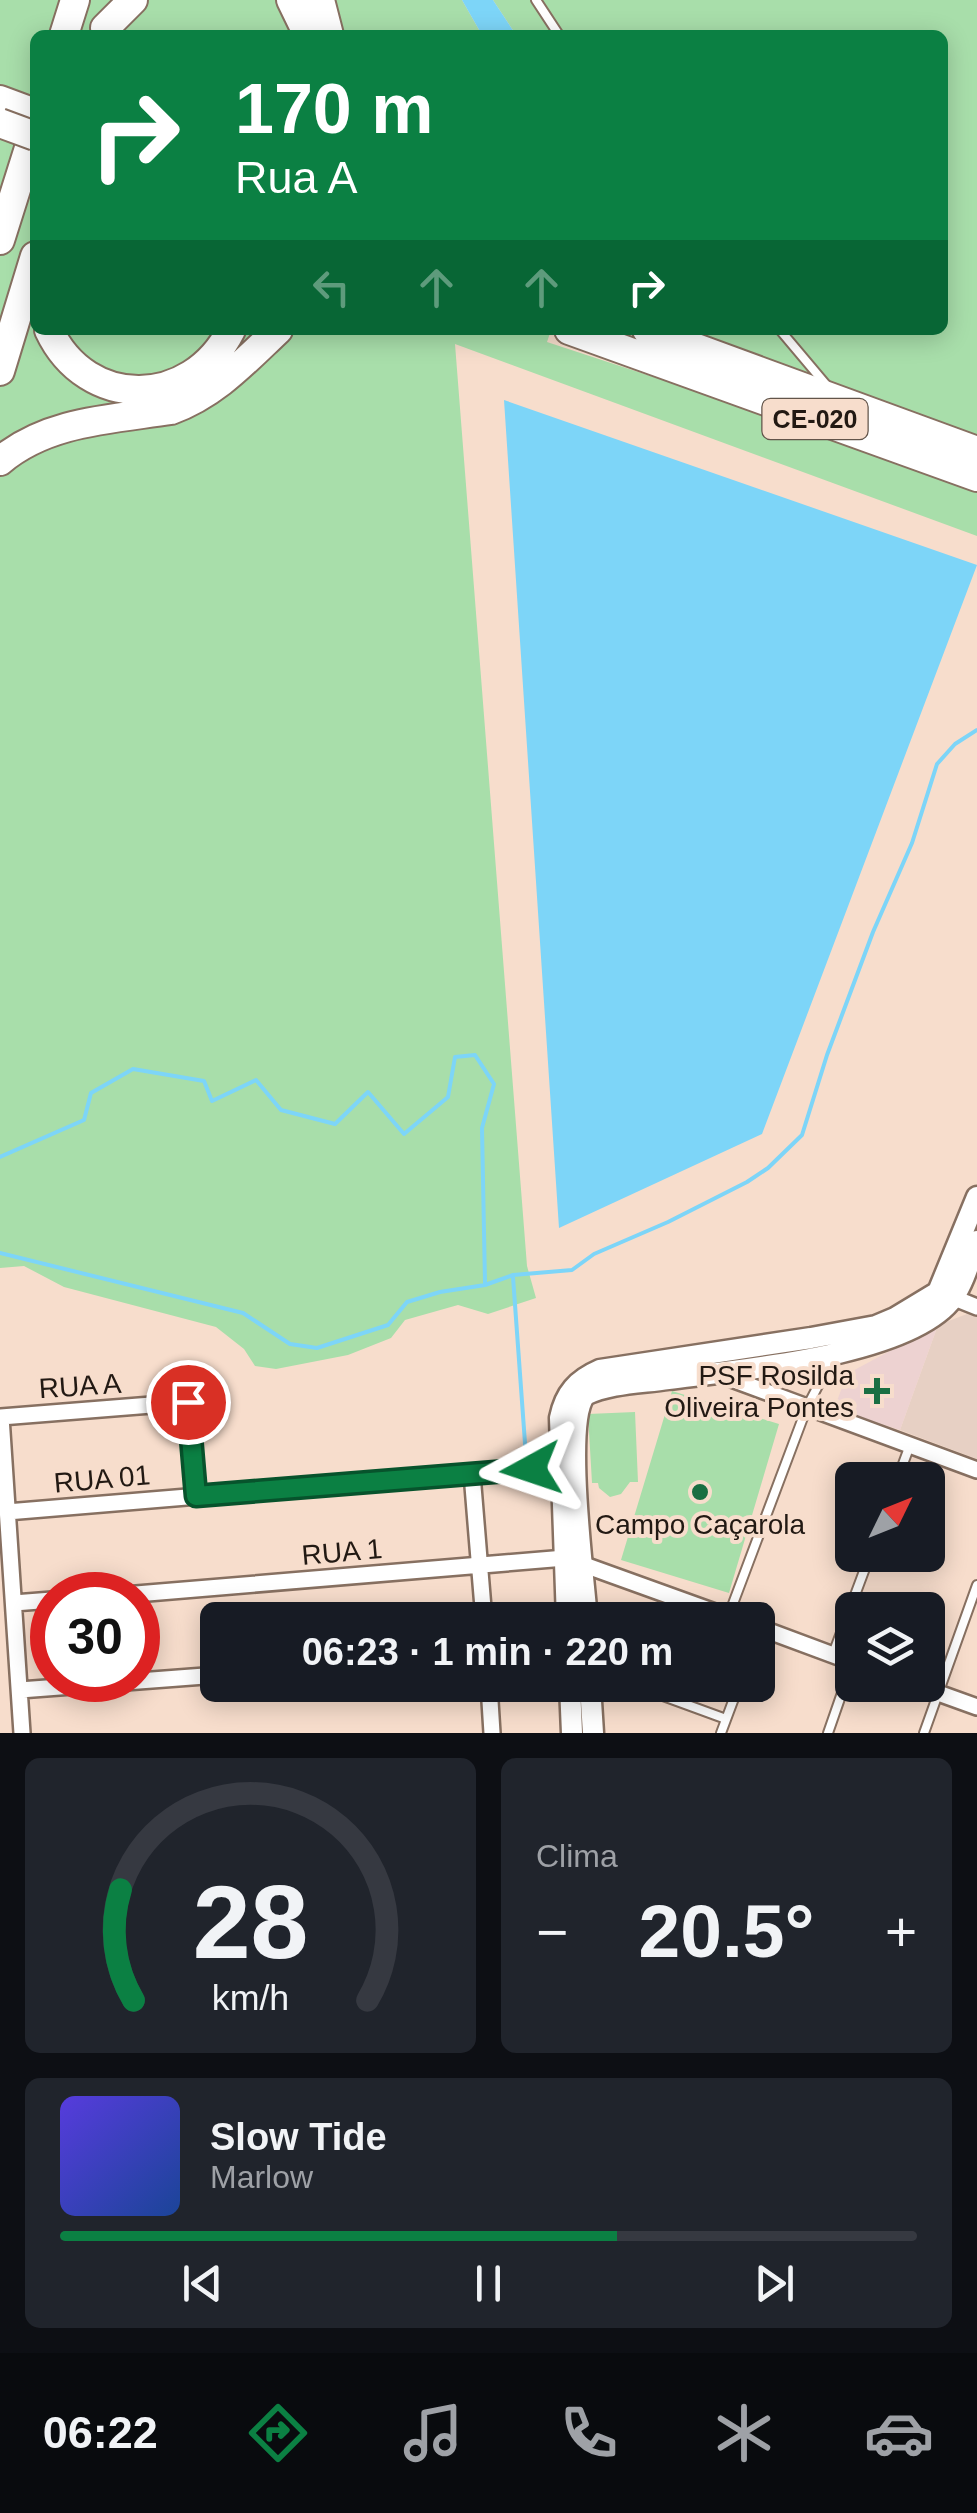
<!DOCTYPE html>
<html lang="pt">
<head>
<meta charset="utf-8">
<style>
	:root { --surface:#171b24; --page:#20242c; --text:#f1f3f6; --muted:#9ea1a6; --line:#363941; --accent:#0b8043 }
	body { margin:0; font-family:Arial,sans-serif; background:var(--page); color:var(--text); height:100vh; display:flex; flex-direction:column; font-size:38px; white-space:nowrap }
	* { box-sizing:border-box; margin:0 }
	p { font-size:32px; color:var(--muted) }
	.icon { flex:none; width:55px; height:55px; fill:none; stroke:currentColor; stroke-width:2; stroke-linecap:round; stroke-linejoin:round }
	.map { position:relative; height:1733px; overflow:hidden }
	.drawer { display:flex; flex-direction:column; gap:25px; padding:25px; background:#0d0f14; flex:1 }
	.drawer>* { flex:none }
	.banner { position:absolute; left:30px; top:30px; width:918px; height:305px; border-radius:15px; box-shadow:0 5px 25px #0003; background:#0b8043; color:#fff; overflow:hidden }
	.needle { width:65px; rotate:47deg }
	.tools { position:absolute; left:835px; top:1462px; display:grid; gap:20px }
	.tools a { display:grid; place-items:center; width:110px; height:110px; border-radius:15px; background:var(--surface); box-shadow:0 5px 25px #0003; font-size:50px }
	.speed { position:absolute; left:30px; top:1572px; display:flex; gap:20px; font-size:50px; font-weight:700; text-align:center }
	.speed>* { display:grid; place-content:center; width:130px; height:130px; border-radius:50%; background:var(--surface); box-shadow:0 5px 25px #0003; line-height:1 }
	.speed .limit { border:15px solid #d22; background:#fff; color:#111 }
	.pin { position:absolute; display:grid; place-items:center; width:85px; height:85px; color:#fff; margin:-42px; border:5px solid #fff; border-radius:50%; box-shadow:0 2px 10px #0007 }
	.me { position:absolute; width:110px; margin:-55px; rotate:265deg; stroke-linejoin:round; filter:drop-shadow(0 0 8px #0008) }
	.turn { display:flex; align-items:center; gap:35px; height:210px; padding:0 40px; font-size:45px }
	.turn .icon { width:130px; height:130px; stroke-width:2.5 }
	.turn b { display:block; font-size:70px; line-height:85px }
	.lanes { display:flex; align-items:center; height:95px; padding:0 40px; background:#0003; justify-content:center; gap:50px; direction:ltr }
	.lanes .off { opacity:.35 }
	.big { font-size:75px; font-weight:700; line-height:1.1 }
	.drawer .card { flex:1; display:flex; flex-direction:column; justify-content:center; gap:15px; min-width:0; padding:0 35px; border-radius:15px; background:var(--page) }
	.drawer .dial { align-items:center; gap:0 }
	.dial svg { height:260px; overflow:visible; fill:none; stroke:var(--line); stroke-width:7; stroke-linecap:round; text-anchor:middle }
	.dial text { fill:var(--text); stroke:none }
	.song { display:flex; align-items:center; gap:30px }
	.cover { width:120px; height:120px; border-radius:15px; background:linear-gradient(135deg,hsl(250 70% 55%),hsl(220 70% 35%)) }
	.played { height:10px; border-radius:5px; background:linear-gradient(90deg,var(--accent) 65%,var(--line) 65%) }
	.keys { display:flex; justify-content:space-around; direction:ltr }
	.heat { display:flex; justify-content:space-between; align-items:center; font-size:55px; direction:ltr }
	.drawer .tiles { flex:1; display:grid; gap:25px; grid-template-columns:1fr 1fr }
	.card:last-child { grid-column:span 2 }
	.trip { position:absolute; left:200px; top:1602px; width:575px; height:100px; border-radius:15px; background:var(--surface); box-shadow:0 5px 25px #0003; font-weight:700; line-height:100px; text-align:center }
	.tab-bar { display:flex; height:160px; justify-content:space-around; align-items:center; background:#090b0e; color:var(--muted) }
	.tab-bar .icon { width:70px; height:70px }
	.tab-bar .selected { color:var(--accent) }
	.tab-bar b { font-size:45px; color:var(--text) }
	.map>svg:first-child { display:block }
	.education { fill:#e7d0c4 }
	.medical { fill:#edd2d1 }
	.green { fill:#a8deaa }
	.water { fill:#7dd5f8 }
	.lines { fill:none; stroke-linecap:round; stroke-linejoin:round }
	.stream { stroke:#7dd5f8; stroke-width:4 }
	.service-casing { stroke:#877061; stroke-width:12 }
	.pedestrian-casing { stroke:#877061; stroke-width:18 }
	.minor-casing { stroke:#877061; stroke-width:20 }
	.tertiary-casing { stroke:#877061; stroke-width:25 }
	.trunk-casing { stroke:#877061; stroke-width:32 }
	.service { stroke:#fff; stroke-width:8 }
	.pedestrian { stroke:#fff; stroke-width:12 }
	.minor { stroke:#fff; stroke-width:15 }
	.tertiary { stroke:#fff; stroke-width:20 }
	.trunk { stroke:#fff; stroke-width:28 }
	.trunk-bridge-casing { stroke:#877061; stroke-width:32; stroke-linecap:butt }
	.trunk-bridge { stroke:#fff; stroke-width:28 }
	.route-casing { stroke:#07532c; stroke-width:25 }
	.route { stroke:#0b8043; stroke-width:18 }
	.poi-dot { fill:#1a6f42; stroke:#f7ddcc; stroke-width:4 }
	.labels { text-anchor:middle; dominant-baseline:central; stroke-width:8; stroke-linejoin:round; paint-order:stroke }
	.shield { fill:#f7ddcc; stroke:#62544a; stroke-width:2.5 }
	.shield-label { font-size:25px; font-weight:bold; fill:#221913 }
	.poi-label { font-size:28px; fill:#221913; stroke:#f7ddcc; text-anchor:end }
	.street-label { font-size:28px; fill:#221913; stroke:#f7ddcc }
</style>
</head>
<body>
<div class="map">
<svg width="977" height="1733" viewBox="0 0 977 1733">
	<rect width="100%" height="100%" fill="#f7ddcc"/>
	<!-- education -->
	<path class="education" d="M967 1314 977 1317V1459L900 1430 938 1325Z"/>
	<!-- medical -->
	<path class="medical" d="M938 1325 900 1430 834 1409 847 1374Z"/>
	<!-- green -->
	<path class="green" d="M0 0H462L482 35H35V330H551L547 342 690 389 703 388 977 487V536L455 344 527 1266 536 1298 488 1314 458 1305 405 1320 391 1338 348 1355 276 1369 255 1366 244 1349 216 1327 64 1287 24 1266 0 1268Z
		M493 0H977V437L793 372 692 330H942V35H516Z
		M672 1391 779 1424 729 1593 621 1560Z
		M635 1412 638 1482H630L621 1494 610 1497 599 1488 598 1483H592L588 1414Z"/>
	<!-- water -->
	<path class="water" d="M462 0H493L516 35H482Z
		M504 400 977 565 762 1134 559 1228Z"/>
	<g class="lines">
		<!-- stream -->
		<path class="stream" d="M0 1157 84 1120 91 1093 133 1069 204 1081 212 1101 256 1080 281 1110 335 1124 368 1092 404 1134 448 1097 455 1057 475 1055 494 1084 482 1128 485 1283
			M0 1253 243 1313 290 1344 317 1348 388 1325 407 1302 440 1292 485 1285 513 1275 572 1270 594 1254 668 1222 747 1182 768 1168 802 1135 827 1055 873 932 912 843 937 764 955 744 977 730
			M513 1277 526 1457"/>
		<!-- service casing -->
		<g class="service-casing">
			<path id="service" d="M536 0 559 35
				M780 330 828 387
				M897 1480 910 1445
				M728 1617 807 1407 833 1357
				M758 1651 765 1630
				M833 1654 870 1555
				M633 1685 726 1719
				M717 1685 736 1692
				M721 1733 739 1685
				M828 1733 852 1664
				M924 1733 977 1585"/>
		</g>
		<!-- pedestrian casing -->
		<g class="pedestrian-casing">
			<path id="pedestrian" d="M586 1609 614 1620"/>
		</g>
		<!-- minor casing -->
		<g class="minor-casing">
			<path id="minor" d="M947 1295 977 1307
				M718 1374 977 1470
				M472 1474 484 1620
				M7 1512 560 1466
				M124 1595 565 1558 737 1620
				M14 1603 52 1600
				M758 1627 852 1662
				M489 1685 492 1733
				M916 1685 977 1707
				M20 1690 218 1675
				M22 1733 1 1417 189 1402 196 1496"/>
		</g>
		<!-- tertiary casing -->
		<g class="tertiary-casing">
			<path id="tertiary" d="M567 1620 560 1418C565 1393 577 1380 600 1370L811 1338 876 1326 895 1318 938 1292 977 1197
				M587 1620C584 1577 563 1423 585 1395 610 1383 641 1383 668 1379 737 1370 911 1356 953 1298 964 1282 970 1260 977 1241
				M570 1685 572 1733
				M590 1685 593 1733"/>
		</g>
		<!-- trunk casing -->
		<g class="trunk-casing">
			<path id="trunk" d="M291 0 308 35
				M320 0 329 35
				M105 28 133 0
				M64 35 75 0
				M0 100 35 113
				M0 240 35 129
				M49 330C87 411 191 409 231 330
				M569 330 977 477
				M647 330 977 451
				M0 371 35 256
				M0 461C47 421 112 419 171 410 215 394 244 362 278 330"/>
		</g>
		<!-- service -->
		<use href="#service" class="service"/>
		<!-- pedestrian -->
		<use href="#pedestrian" class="pedestrian"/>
		<!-- minor -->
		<use href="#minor" class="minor"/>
		<!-- tertiary -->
		<use href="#tertiary" class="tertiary"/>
		<!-- trunk -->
		<use href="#trunk" class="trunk"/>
		<!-- trunk-bridge casing -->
		<g class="trunk-bridge-casing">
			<path id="trunk-bridge" d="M0 123 35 136"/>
		</g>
		<!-- trunk-bridge -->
		<use href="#trunk-bridge" class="trunk-bridge"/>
	</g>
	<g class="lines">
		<!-- route casing -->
		<g class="route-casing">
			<path id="route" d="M188 1402 196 1496 531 1469"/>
		</g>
		<!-- route -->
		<use href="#route" class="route"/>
	</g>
	<!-- markers -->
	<g class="poi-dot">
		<path d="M872 1376h10v10h10v10h-10v10h-10v-10h-10v-10h10z"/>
		<circle cx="700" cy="1492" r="10"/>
	</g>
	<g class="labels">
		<!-- shield labels -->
		<rect class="shield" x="762.5" y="399" width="105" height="40" rx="8"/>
		<g class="shield-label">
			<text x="815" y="419">CE-020</text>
		</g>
		<!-- poi labels -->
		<g class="poi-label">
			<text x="854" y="1375">PSF Rosilda<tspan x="854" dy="32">Oliveira Pontes</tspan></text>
			<text x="700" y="1524" text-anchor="middle">Campo Caçarola</text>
		</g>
		<!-- street labels -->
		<g class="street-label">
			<text transform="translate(80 1386) rotate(-4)">RUA A</text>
			<text transform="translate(102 1479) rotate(-5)">RUA 01</text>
			<text transform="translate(342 1552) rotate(-5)">RUA 1</text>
		</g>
	</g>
</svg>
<div class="tools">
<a><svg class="needle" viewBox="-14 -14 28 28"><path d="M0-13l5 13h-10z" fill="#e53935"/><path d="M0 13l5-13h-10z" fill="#9ea1a6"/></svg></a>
<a><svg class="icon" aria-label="layers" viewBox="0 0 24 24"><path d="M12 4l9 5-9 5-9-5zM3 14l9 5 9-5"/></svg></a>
</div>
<div class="speed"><div class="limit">30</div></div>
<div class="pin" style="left:188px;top:1402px;background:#d93025"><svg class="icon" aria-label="arrive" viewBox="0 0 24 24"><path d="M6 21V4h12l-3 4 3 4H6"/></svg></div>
<svg class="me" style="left:531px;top:1469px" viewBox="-20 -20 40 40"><path d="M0-17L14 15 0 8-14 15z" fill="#0b8043" stroke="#fff" stroke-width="4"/></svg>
<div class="trip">06:23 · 1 min · 220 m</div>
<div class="banner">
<div class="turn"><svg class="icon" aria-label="right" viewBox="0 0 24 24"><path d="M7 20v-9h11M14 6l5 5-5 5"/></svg><div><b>170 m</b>Rua A</div></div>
<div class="lanes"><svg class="icon off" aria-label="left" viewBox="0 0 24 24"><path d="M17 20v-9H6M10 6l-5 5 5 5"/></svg><svg class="icon off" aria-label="ahead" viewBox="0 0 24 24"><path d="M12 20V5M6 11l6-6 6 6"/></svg><svg class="icon off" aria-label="ahead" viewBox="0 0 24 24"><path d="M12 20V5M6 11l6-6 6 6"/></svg><svg class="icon" aria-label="right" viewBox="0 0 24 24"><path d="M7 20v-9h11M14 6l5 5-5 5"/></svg></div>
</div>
</div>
<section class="drawer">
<div class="tiles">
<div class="card dial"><svg viewBox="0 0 100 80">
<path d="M14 69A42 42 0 1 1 86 69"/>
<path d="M14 69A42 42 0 0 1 10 35" stroke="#0b8043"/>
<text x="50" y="56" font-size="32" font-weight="700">28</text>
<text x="50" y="72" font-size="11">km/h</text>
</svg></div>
<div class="card"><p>Clima</p>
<div class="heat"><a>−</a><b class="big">20.5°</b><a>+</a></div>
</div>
<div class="card">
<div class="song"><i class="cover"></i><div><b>Slow Tide</b><p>Marlow</p></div></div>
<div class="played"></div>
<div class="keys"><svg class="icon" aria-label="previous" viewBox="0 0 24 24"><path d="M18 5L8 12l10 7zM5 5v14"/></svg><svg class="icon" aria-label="pause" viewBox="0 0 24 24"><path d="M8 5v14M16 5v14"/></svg><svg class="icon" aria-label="next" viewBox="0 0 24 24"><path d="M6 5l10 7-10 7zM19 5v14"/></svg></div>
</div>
</div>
</section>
<nav class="tab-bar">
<b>06:22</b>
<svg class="icon selected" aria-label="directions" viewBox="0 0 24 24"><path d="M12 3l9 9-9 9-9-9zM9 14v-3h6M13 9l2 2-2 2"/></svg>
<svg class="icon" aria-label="music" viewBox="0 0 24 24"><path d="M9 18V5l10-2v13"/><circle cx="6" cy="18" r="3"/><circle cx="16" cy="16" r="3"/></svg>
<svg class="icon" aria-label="phone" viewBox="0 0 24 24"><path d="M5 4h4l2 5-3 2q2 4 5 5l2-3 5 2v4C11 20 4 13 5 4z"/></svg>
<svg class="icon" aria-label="climate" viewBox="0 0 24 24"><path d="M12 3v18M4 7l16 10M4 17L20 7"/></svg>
<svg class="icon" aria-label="car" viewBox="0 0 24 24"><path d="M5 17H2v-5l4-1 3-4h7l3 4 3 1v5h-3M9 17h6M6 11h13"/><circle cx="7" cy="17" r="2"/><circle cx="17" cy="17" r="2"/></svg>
</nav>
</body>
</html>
